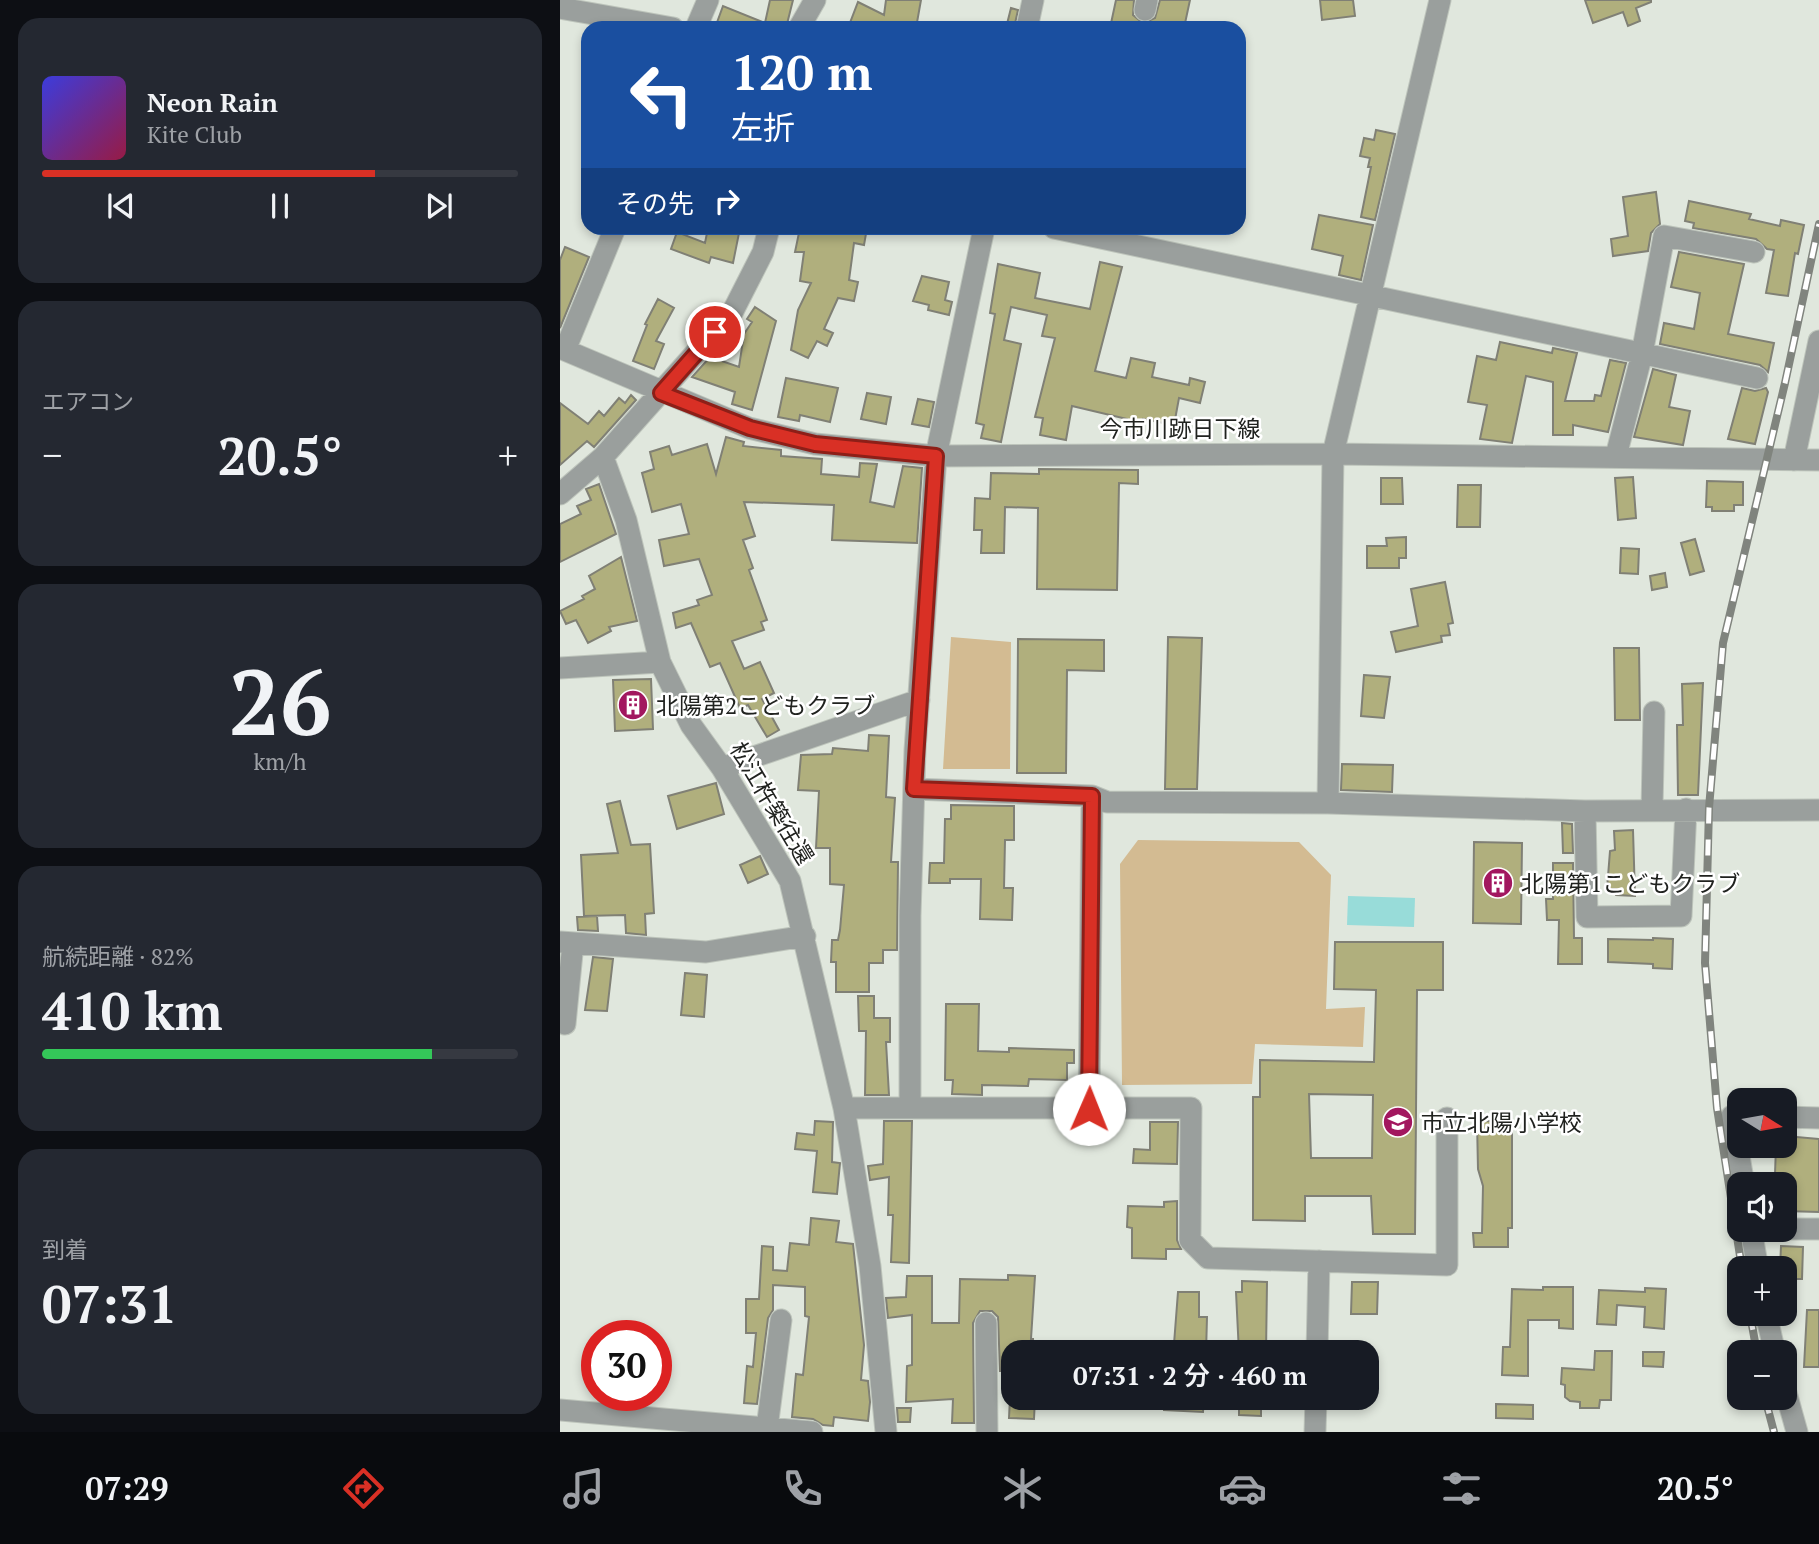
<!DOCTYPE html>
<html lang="ja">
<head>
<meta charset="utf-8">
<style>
	:root { --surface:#171b24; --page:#242831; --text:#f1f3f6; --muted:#9ea1a6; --line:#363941; --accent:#d93025 }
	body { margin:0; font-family:"PT Serif","Noto Sans JP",serif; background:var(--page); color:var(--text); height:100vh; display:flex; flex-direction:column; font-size:26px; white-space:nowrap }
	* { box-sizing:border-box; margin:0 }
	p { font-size:23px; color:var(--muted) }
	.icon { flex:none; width:38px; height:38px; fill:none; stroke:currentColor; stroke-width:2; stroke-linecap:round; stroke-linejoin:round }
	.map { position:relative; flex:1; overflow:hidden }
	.details { display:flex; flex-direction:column; gap:18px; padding:18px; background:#0d0f14; width:560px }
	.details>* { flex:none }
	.top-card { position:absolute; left:21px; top:21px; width:665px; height:214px; border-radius:21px; box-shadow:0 4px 10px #0003; background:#1a4fa0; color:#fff; overflow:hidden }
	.needle { width:46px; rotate:101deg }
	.buttons { position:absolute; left:1167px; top:1088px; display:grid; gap:14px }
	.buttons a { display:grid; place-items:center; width:70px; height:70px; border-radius:14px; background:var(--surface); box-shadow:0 4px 10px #0003; font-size:35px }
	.speed { position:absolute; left:21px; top:1320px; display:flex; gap:14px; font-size:35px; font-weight:700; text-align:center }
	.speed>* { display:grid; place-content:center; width:91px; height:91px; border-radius:50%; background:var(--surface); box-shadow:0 4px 10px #0003; line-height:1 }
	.speed .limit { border:10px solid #d22; background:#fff; color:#111 }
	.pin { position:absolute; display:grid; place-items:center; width:60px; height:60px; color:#fff; margin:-30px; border:4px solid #fff; border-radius:50%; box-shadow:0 2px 7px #0007 }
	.me { position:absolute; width:77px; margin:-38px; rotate:1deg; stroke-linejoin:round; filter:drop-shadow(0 0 5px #0008) }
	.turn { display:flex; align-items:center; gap:24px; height:147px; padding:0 35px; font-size:32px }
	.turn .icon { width:91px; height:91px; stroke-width:2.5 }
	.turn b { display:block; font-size:49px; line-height:60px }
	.then { display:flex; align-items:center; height:66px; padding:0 35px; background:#0003; gap:14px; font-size:26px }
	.big { font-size:52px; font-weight:600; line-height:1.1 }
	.details .widget { flex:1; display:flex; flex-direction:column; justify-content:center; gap:10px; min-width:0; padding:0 24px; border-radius:21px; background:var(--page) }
	.details .dial { align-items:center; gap:0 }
	.dial b { font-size:91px; line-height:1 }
	.song { display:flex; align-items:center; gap:21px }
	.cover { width:84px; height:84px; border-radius:10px; background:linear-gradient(135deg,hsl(240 70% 55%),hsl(340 70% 35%)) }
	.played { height:7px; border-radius:4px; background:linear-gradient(90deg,var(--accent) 70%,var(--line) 70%) }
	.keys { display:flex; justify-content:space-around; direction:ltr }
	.heat { display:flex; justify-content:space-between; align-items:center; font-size:38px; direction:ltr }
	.charge { height:10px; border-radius:5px; background:linear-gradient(90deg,#34c759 82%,var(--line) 0) }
	.trip { position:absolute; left:441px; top:1340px; width:378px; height:70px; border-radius:21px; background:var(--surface); box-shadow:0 4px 10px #0003; font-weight:600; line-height:70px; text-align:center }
	.tabs { display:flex; height:112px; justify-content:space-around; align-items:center; background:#090b0e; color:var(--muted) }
	.tabs .icon { width:49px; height:49px }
	.tabs .active { color:var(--accent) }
	.tabs b { font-size:32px; color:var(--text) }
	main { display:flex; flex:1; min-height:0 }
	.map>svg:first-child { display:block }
	.green { fill:#d3bb92 }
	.water { fill:#98dcd9 }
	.building { fill:#b0af7d; stroke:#808075; stroke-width:2; fill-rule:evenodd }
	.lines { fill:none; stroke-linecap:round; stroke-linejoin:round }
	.minor-casing { stroke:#bdc4bb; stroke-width:23 }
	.minor { stroke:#9a9f9d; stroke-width:21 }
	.rail-casing { stroke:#80847e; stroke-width:8 }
	.rail { stroke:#fff; stroke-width:5; stroke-dasharray:16; stroke-linecap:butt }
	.route-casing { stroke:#8d1f18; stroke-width:18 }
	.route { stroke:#d93025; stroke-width:12 }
	.labels { text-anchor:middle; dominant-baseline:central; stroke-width:5; stroke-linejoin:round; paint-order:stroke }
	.street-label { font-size:23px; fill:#20221f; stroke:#fff }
	.poi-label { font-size:23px; fill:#20221f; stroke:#fff; text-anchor:start }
</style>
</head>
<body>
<main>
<section class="details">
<div class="widget">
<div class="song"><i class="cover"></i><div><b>Neon Rain</b><p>Kite Club</p></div></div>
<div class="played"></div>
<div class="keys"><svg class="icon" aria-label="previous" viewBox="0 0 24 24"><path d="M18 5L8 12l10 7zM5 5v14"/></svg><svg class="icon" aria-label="pause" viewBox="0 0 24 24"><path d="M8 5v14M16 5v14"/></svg><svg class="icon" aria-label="next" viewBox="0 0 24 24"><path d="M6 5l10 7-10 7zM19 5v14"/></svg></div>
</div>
<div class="widget"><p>エアコン</p>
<div class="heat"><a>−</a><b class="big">20.5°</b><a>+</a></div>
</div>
<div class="widget dial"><b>26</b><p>km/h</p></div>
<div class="widget"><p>航続距離 · 82%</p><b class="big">410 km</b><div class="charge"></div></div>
<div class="widget"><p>到着</p><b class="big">07:31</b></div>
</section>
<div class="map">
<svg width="1259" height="1432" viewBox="0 0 1259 1432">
	<rect width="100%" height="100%" fill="#e0e7dd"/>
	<!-- green -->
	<path class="green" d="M391 637 451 642 450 769H383Z
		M578 840 739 842 771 875 766 1009 805 1007 803 1047 695 1044 692 1084 562 1085 560 864Z"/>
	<!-- water -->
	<path class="water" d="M788 896 855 898 854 927 787 925Z"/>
	<!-- building -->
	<path class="building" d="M210 0H233L226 28H155L163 6 205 23Z
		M326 0H361L356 28H288L298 2 324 15Z
		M556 0H574L573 15 583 23 595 18 600 0H630L624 28H550Z
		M760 0H793L795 16 762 20Z
		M1025 0H1091V2L1076 8 1080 21 1068 26 1063 12 1033 23Z
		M451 8 458 10 454 28H446Z
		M816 130 835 134 815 220 801 217 811 167H808L810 158 800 156 804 138 814 140Z
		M1096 192 1100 224 1091 233 1088 251 1053 256 1051 239 1068 236 1063 197Z
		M1129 201 1191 214 1189 219 1220 226 1221 220 1244 225 1238 254 1235 253 1228 296 1206 293 1214 250 1207 249 1196 239 1133 228 1134 223 1125 221Z
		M759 215 813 225 801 280 779 275 783 256 752 249Z
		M148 228H180L173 263 151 257 149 263 111 249 117 232 145 243Z
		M240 228H307L304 245 294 243 289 280 298 282 294 301 278 298 264 329 273 333 267 346 257 341 248 358 231 350 238 310 251 283 240 281 244 252H235Z
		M5 247 29 257 0 328V260Z
		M1119 252 1184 264 1168 334 1214 343 1208 372 1200 365 1100 344 1104 323 1134 329 1140 293 1111 287Z
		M540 262 562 267 535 371 566 378 571 358 595 363 592 377 629 385 630 378 645 382 640 403 619 398 614 425 583 419 582 437 565 435 567 419 512 406 506 440 480 435 483 418 475 417 495 338 482 336 487 315 451 307 444 340 461 344 441 442 421 438 424 425 416 423 435 314 430 313 438 264 480 273 475 298 530 309Z
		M362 276 389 282 385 300 392 302 389 315 368 310 369 305 353 301Z
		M98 299 114 308 96 341 104 344 94 369 73 361 87 325 85 324Z
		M195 307 216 321 192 410 172 404 175 392 132 377 150 357 179 367 184 334 192 322 187 319Z
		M940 342 992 353 993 348 1017 353 1005 401H1034L1035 395 1041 396 1050 360 1066 363 1048 432 1013 425V435H993V382L966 376 952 443 920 439 927 405 908 402 917 356 936 360Z
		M1093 369 1116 375 1109 407 1130 411 1123 445 1074 437Z
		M226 378 278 388 270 422 240 415 239 421 218 417Z
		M1182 388 1195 391 1206 388 1208 392 1195 444 1168 439Z
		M307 393 331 397 326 424 301 419Z
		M71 395 76 400 34 447 27 441 0 465V403L28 424 39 411 44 416 59 398 65 403Z
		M358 399 374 402 369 427 352 424Z
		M166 437 184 442 183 446 221 450V456L262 459 261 474 299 477 300 463 317 464 310 502 334 507 343 466 362 468 357 543 272 540 274 505 184 502 195 536 183 540 193 568 189 570 207 620 201 622 204 630 172 641 184 669 200 662 214 693 202 699 219 730 207 737 188 705 180 708 160 663 150 667 131 623 116 628 113 613 139 605 137 600 152 595 139 559 104 566 99 540 129 534 121 504 92 512 82 473 94 469 90 452 109 446 112 455 147 444 156 474Z
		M479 469 578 470V484L559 483 557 590 477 589 478 508 445 507 444 553H421L422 530H414L415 498 430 499 431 473 479 474Z
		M1073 477 1076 518 1058 520 1055 478Z
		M821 478H842L843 504H821Z
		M1147 481 1183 482V505H1174V511H1152V507H1146Z
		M39 484 56 534 0 562V524L21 514 17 506 31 500 26 489Z
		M898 485H921L920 527H897Z
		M846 537V558H839V568H807V546H827L826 538Z
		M1135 539 1144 571 1130 575 1121 543Z
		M1061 548 1079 549 1078 574 1060 573Z
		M61 557 77 621 49 627 51 631 28 643 16 620 6 624 0 611 24 599 22 596 35 589 29 576Z
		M1105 573 1107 587 1092 590 1090 576Z
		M885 582 893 623 888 624 890 635 881 636 882 642 836 652 831 632 858 626 851 589Z
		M608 637 642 638 637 789H605Z
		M458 639 544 640V671L507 670 506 773H457Z
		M1054 648H1079L1080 720H1055Z
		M804 675 830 677 824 718 801 716Z
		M91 679 93 729 55 731 53 680Z
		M1143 683 1138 795H1118L1117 725H1123L1122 684Z
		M309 735 329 736 326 797 335 798 331 862H338L337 950H323V963H309V992H276V962H271L272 940H278L280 930 284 885 270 884V848H256L259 791 238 790 241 755 272 754 273 748 308 751Z
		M782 764 833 765 832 792 781 790Z
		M156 783 164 814 117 829 108 796Z
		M60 801 71 845 90 844 94 913 85 914 86 935 66 933 65 915 24 916 21 855 58 853 47 804Z
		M391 805 454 806V840H445L444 888H453L452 920 420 919 421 879H390V883H369L370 863H384L385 819H391Z
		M1002 823 1012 824 1013 853H1003Z
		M1073 830 1075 896 1056 895V889H1047L1050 851 1055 850 1054 831Z
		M914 842 962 843 961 924 913 923Z
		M200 856 208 874 188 883 180 865Z
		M993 863H1013L1014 938H1022V964H998L999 920H987L986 899H993Z
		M37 916 38 931 18 930 17 917Z
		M1093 938 1113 939 1112 969 1093 968V964L1048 962V939L1093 940Z
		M775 942H883V990H857L855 1234H813L811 1196H745V1221L693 1220V1097H700V1060L814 1062 816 990 774 989ZM749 1094 813 1095 812 1158H751Z
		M33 957 53 959 47 1011 25 1010Z
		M125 973 147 975 144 1017 121 1015Z
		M298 996H314V1018H330V1042H326L329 1095H305L306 1031H299Z
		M386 1004H419L418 1051 449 1052V1048L514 1050V1063H507V1080L469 1079 468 1086 422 1085V1095L392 1094 393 1080H385Z
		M255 1121 273 1122 272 1162 280 1163 277 1194 253 1192 257 1151 235 1149 237 1133 254 1135Z
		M324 1121H352L349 1263 331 1262 333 1215H328L329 1177 310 1180 308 1166 323 1164Z
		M917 1121H952V1228H948V1247H914L913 1233H922L923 1186 918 1169Z
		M590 1122H618L617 1164 573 1163 574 1149 590 1150Z
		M1225 1136 1259 1139V1212L1225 1211V1185H1219V1174H1215L1216 1146H1225Z
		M617 1201V1240L621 1249H606V1259L572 1258V1228L567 1227 568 1206 604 1207V1202Z
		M251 1218 279 1221 276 1242 293 1244 304 1345 301 1380 308 1381 310 1402 308 1421 274 1417 273 1426 263 1425 253 1419 232 1417 236 1374 243 1375 249 1317 245 1316V1287L213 1285V1310L208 1318 197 1404 184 1403 187 1366 193 1367 196 1333H186V1299H199L202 1246 213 1247V1270L227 1271 230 1243 249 1245Z
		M1221 1246 1243 1247 1242 1279H1225V1269H1220Z
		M448 1275 475 1276 471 1339H473V1353H453V1371H440L438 1317 432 1311H420L413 1323 414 1423H392L393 1399 346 1402 347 1366 352 1365V1315L328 1318 326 1298 346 1297 347 1276H372V1323H399L400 1279 448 1280Z
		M682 1281 707 1282 706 1353H679L676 1292H682Z
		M792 1282H818L817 1314H791Z
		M983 1287H1013V1329L999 1328V1320H968V1376L942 1375 943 1347H950L952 1289 983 1290Z
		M1085 1288 1106 1289 1104 1329 1084 1327 1085 1307 1057 1305 1056 1325 1037 1324 1039 1290 1085 1292Z
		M618 1292H639V1317H647L646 1353H620L621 1344H614Z
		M1247 1310H1259V1367H1244Z
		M1035 1351H1052L1051 1400H1040L1039 1408H1020V1402L1010 1401 1005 1397V1385L1001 1384 1002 1368 1034 1370Z
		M1083 1352H1104L1103 1367 1083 1366Z
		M450 1398H475L474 1419 449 1418Z
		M604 1398H644L643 1412 604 1410Z
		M679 1398H701V1416L679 1415Z
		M936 1404 973 1405V1419L936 1418Z
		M337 1408H351L350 1422H338Z"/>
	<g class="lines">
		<!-- minor casing -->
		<g class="minor-casing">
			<path id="minor" d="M0 8 113 28
				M585 10 587 0
				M136 28 148 0
				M239 28 255 0
				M467 28 473 0
				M494 228 1197 378
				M0 348 189 428 255 444 376 456 773 454 1259 460
				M5 350 55 228
				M1056 456 1082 354 1104 236 1194 252
				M43 457 66 520 100 662 131 725 162 768 230 881 284 1108 310 1266 326 1432
				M1234 460 1259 341
				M0 494 43 457 173 311 203 252 209 228
				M0 668 100 662
				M162 768 359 700
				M354 789 532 796 547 802 768 803 1025 811 1259 810
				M768 803 773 454 880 0
				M1092 809 1094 712
				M1025 811 1027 917 1121 916 1126 809
				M0 942 146 952 245 936
				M5 1024 13 943
				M284 1108H631L630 1240 648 1258 887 1265V1118
				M350 1108V916L355 750 376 456 424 228
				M529 1109 532 796
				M1180 1116H1172L1184 1185
				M1225 1117 1259 1118
				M1225 1229H1259
				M1191 1230 1198 1269
				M1206 1314 1215 1353
				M426 1323 427 1432
				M757 1353 759 1261
				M1225 1389 1237 1432
				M0 1410 252 1432
				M207 1428 221 1320
				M755 1432 756 1398"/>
		</g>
		<!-- minor -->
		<use href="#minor" class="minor"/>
		<!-- rail casing -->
		<g class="rail-casing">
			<path id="rail" d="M1182 1269 1157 1108 1145 963 1149 808 1163 643 1225 383 1259 224
				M1190 1314 1197 1353
				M1205 1398 1214 1432"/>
		</g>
		<!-- rail -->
		<use href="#rail" class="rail"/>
	</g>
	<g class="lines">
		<!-- route casing -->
		<g class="route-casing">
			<path id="route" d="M155 332 101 393 190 428 255 444 376 456 354 789 532 796 529 1109"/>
		</g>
		<!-- route -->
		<use href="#route" class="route"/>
	</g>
	<!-- icons -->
	<defs>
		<g id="building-disc" transform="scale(1.575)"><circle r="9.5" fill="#a2175f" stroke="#fff"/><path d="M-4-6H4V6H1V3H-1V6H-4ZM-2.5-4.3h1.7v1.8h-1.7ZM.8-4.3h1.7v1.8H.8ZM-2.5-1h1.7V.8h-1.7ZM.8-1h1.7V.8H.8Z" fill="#fff"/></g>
		<g id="school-disc" transform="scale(1.575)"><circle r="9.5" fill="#a2175f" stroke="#fff"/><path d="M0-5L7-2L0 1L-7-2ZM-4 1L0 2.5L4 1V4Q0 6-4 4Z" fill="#fff"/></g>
	</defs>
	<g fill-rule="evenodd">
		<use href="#building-disc" x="73" y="705"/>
		<use href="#building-disc" x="938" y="883"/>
		<use href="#school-disc" x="838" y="1122"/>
	</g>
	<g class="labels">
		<!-- street labels -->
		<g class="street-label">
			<text x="620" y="428">今市川跡日下線</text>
			<text transform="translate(212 803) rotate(59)">松江杵築往還</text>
		</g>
		<!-- poi labels -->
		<g class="poi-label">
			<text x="96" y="705">北陽第2こどもクラブ</text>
			<text x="961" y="883">北陽第1こどもクラブ</text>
			<text x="861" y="1122">市立北陽小学校</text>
		</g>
	</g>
</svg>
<div class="buttons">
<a><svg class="needle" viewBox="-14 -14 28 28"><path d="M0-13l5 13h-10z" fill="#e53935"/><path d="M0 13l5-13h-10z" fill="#9ea1a6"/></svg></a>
<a><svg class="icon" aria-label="sound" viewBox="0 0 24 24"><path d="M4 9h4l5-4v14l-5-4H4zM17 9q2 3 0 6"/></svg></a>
<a>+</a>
<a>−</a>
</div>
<div class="speed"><div class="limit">30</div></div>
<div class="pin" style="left:155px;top:332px;background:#d93025"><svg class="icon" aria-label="arrive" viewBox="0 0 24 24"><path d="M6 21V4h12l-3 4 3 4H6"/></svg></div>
<svg class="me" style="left:529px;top:1109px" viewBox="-20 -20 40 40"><circle r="19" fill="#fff"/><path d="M0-13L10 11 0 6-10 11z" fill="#d93025"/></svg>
<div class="trip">07:31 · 2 分 · 460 m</div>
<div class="top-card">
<div class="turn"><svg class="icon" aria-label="left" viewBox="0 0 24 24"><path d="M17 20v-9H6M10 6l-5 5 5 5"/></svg><div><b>120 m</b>左折</div></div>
<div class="then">その先<svg class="icon" aria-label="right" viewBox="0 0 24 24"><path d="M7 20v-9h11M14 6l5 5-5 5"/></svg></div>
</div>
</div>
</main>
<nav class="tabs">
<b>07:29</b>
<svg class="icon active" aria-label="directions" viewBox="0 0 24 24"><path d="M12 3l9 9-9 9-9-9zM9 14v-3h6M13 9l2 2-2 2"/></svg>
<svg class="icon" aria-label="music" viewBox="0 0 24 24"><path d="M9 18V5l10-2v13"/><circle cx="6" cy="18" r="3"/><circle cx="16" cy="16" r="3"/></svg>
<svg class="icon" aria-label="phone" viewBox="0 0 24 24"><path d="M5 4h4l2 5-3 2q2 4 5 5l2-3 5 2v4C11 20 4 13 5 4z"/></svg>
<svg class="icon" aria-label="climate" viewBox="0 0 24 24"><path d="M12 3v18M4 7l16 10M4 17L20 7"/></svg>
<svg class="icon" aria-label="car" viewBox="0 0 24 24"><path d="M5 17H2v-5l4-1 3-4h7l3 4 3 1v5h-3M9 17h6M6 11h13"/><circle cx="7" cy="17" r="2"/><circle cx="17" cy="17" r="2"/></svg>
<svg class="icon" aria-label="filters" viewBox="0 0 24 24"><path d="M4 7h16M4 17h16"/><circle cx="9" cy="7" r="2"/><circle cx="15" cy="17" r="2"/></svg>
<b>20.5°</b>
</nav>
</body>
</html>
